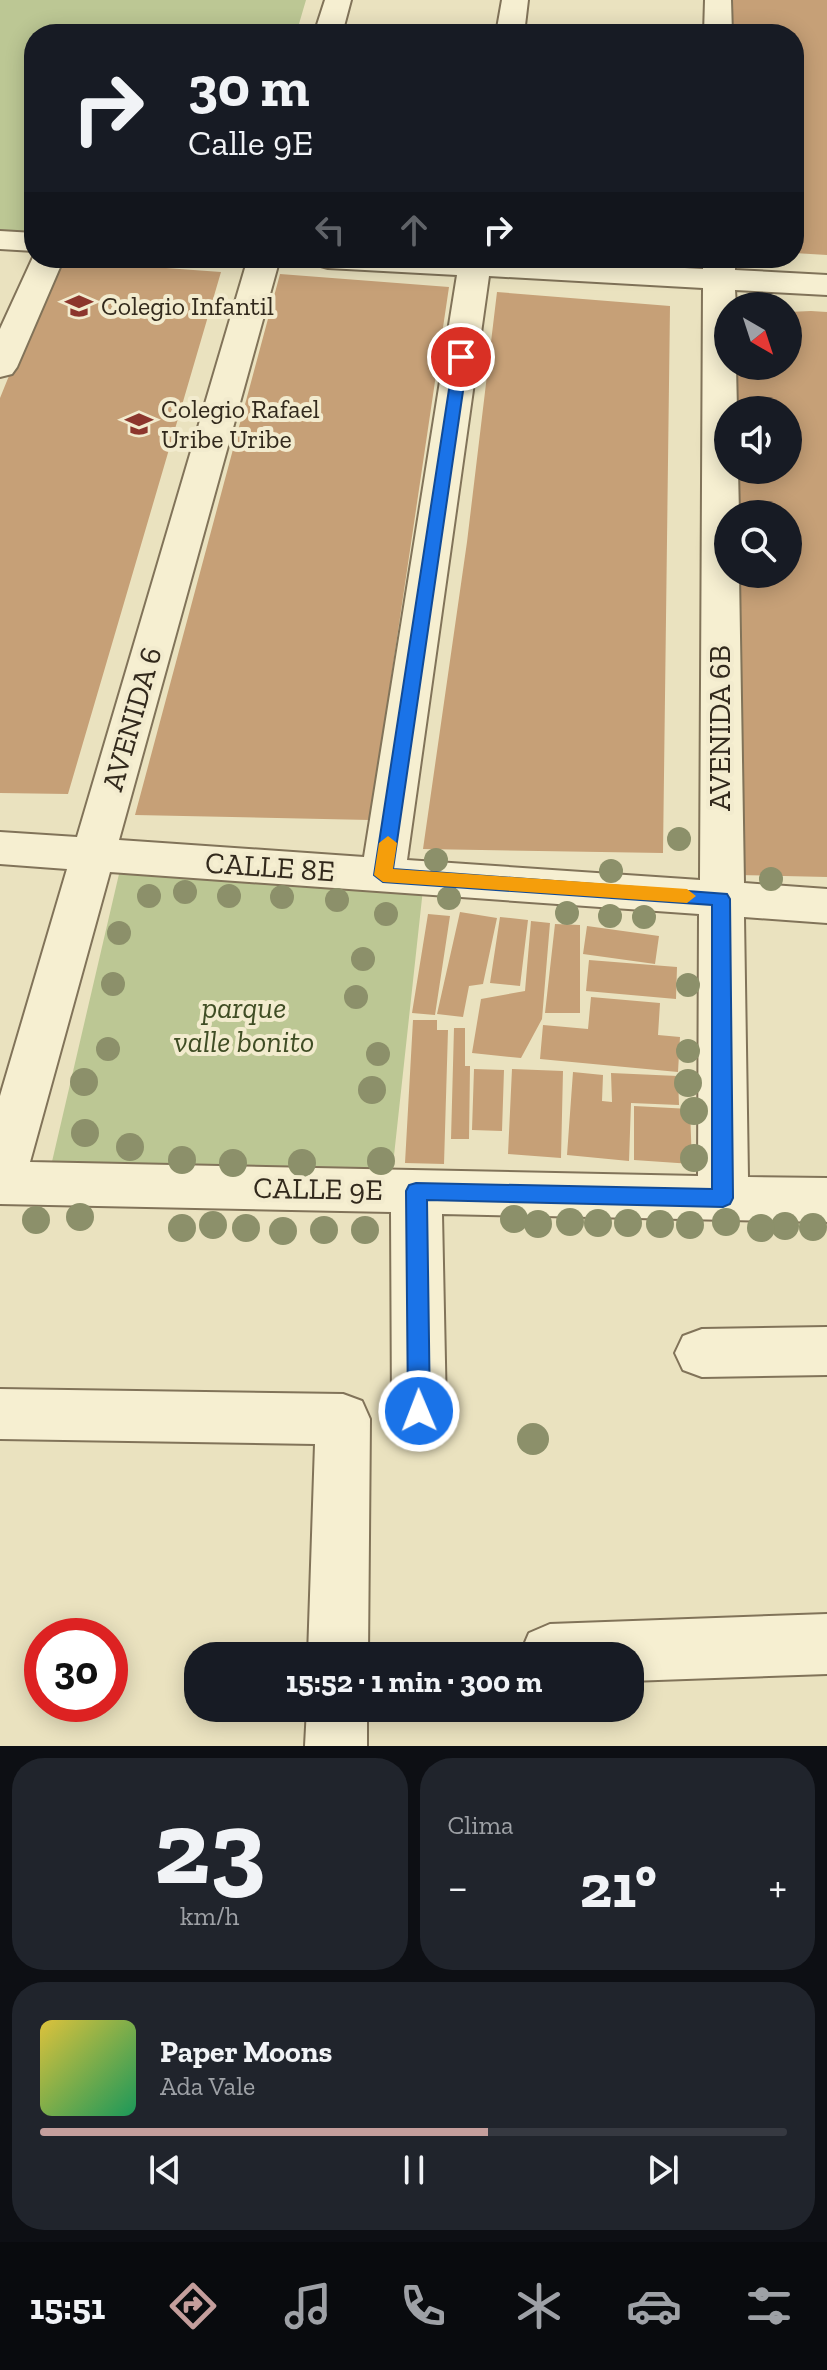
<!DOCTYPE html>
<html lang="es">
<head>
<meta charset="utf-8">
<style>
	:root { --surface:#171b24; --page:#20242c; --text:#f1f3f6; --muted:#9ea1a6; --line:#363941; --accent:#c49e9c }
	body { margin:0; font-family:"Zilla Slab",serif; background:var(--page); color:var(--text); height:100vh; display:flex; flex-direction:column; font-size:30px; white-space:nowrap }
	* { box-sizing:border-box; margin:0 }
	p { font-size:26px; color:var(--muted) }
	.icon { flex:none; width:44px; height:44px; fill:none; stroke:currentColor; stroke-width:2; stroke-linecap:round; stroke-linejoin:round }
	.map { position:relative; height:1746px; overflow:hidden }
	.panel { display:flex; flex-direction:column; gap:12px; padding:12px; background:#0d0f14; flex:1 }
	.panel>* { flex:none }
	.banner { position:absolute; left:24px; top:24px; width:780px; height:244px; border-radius:32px; box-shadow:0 4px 20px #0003; background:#171b24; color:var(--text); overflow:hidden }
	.needle { width:52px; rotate:141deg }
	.fabs { position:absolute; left:714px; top:292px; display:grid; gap:16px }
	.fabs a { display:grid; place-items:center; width:88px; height:88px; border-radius:50%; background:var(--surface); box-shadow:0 4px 20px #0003; font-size:40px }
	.speed { position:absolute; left:24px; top:1618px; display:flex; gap:16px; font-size:40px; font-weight:700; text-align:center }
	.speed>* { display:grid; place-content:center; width:104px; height:104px; border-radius:50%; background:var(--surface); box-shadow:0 4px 20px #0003; line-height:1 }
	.speed .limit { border:12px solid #d22; background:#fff; color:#111 }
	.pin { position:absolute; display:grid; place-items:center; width:68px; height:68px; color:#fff; margin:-34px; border:4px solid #fff; border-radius:50%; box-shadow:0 2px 8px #0007 }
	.me { position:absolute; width:88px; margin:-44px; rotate:359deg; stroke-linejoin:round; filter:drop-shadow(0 0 6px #0008) }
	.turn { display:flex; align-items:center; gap:28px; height:168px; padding:0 32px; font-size:36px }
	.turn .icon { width:104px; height:104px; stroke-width:2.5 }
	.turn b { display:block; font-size:56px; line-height:68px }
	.lanes { display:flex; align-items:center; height:76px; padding:0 32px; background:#0003; justify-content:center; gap:40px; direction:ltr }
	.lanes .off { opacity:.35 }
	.big { font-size:60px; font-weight:800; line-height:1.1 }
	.panel .tile { flex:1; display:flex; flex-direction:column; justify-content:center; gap:12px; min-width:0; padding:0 28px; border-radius:32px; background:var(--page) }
	.panel .dial { align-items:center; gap:0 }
	.dial b { font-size:104px; line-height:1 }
	.song { display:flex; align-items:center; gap:24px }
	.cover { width:96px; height:96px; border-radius:12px; background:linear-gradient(135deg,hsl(50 70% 55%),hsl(150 70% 35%)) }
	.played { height:8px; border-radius:4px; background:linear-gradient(90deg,var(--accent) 60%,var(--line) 60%) }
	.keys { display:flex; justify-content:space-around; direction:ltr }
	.heat { display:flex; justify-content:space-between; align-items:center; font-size:44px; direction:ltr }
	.panel .tiles { flex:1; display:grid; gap:12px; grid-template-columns:1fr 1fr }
	.tile:last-child { grid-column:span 2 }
	.trip { position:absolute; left:184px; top:1642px; width:460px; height:80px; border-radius:32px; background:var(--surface); box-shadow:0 4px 20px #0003; font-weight:800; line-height:80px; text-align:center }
	.menu { display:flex; height:128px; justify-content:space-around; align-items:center; background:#090b0e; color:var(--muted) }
	.menu .icon { width:56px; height:56px }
	.menu .on { color:var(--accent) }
	.menu b { font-size:36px; color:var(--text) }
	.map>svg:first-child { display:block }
	.green { fill:#bcc794 }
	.building { fill:#c6a077 }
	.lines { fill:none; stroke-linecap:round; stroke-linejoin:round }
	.minor-casing { stroke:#817359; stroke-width:4 }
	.minor { fill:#f6efd1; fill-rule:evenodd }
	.tree { fill:#8c906a }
	.route { fill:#1a73e8; stroke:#114b97; stroke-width:2 }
	.slow { fill:#f59e0b }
	.labels { text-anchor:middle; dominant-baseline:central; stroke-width:8; stroke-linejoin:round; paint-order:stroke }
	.far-poi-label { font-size:26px; fill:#32291c; stroke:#f2ebce; text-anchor:start }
	.street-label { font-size:30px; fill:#32291c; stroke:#f2ebce }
	.park-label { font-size:30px; font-style:italic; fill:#3f4d24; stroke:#f2ebce }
</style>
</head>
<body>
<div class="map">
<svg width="827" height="1746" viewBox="0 0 827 1746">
	<rect width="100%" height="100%" fill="#eae2bf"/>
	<!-- green -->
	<path class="green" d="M0 0H306L296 34H34V235L0 233Z
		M119 874 423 889 392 1174 51 1166Z"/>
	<!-- building -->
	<path class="building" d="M733 0H827V255L794 253V34H731Z
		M56 260 221 272 68 794 0 793V398Z
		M280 274 449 287 370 820 135 815Z
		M497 292 670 306 663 853 423 849 467 542Z
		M811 311 827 312V877L737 875 736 574H788V514H735L734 470H788V410H733L732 366H788V312Z
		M460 912 497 918 483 984 469 986 463 1017 437 1014Z
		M428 914 450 916 435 1015 412 1013Z
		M500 917 528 920 520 986 490 983Z
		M531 921 550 923 542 1019 521 1058 472 1053 481 999 525 991Z
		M555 924 580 925V1013H545Z
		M587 926 659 936 655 964 583 954Z
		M589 960 677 967 676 999 586 991Z
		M591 997 660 1003 658 1035 680 1037 678 1072 540 1059 543 1025 588 1029Z
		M413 1020H437V1030H448L444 1164 405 1163Z
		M454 1028H465V1066H470L469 1139H451Z
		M474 1069 504 1070 502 1131 472 1130Z
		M512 1069 563 1071 561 1158 508 1154Z
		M573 1072 603 1075 602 1101 612 1102 611 1073 678 1076 679 1105 631 1103 629 1161 567 1155Z
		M634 1106 690 1109 692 1164 634 1160Z"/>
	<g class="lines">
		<!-- minor casing -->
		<g class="minor-casing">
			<path id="minor" d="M325 0H351L342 34H314Z
				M502 0H528L524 34H496Z
				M705 0H731L732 34H704Z
				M0 231 34 233V251L0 249Z
				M34 255V258H64L17 367 12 374 0 377V329Z
				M248 258H280L119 840 364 857 457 275 328 268 317 265 312 258H505L703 269V258H735V270L827 275V295L735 290 736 306H728V366H736L737 410H728V470H738L739 514H728V574H739L744 883 827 889V923L744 917 748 1177 827 1178V1222L442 1214 446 1411 438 1429 419 1436 400 1429 392 1411 391 1212 0 1204V1096L67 869 0 864V832L77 837ZM489 276 703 288 700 880 407 860ZM110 872 699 914 698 1176 30 1162Z
				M827 1327V1375L702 1377 683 1370 675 1353 683 1336 702 1329Z
				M0 1389 343 1394 362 1401 370 1419 368 1656H308L315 1444 0 1439Z
				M827 1614V1674L630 1681V1656L520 1654 529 1633 550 1624Z
				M307 1708H367V1746H305Z"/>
		</g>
		<!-- minor -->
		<use href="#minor" class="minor"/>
	</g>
	<!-- trees -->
	<g class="tree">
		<circle cx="679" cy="839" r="12"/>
		<circle cx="436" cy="860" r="12"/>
		<circle cx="611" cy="871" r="12"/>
		<circle cx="771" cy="879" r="12"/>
		<circle cx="185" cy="892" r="12"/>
		<circle cx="149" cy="896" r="12"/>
		<circle cx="229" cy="896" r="12"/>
		<circle cx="282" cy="897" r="12"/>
		<circle cx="449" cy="898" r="12"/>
		<circle cx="337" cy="900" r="12"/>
		<circle cx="567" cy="913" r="12"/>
		<circle cx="386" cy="914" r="12"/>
		<circle cx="610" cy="916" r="12"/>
		<circle cx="644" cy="917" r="12"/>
		<circle cx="119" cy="933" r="12"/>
		<circle cx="363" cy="959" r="12"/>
		<circle cx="113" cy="984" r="12"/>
		<circle cx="688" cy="985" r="12"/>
		<circle cx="356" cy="997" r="12"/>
		<circle cx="108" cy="1049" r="12"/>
		<circle cx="688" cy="1051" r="12"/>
		<circle cx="378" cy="1054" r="12"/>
		<circle cx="84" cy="1082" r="14"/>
		<circle cx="688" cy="1083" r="14"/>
		<circle cx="372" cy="1090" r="14"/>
		<circle cx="694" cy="1111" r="14"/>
		<circle cx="85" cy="1133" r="14"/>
		<circle cx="130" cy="1147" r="14"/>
		<circle cx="694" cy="1158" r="14"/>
		<circle cx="182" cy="1160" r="14"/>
		<circle cx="381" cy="1161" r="14"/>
		<circle cx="233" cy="1163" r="14"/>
		<circle cx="302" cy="1163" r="14"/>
		<circle cx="80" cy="1217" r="14"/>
		<circle cx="514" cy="1219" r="14"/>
		<circle cx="36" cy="1220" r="14"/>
		<circle cx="570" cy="1222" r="14"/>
		<circle cx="726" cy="1222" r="14"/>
		<circle cx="598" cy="1223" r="14"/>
		<circle cx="628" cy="1223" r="14"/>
		<circle cx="538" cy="1224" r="14"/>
		<circle cx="660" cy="1224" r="14"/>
		<circle cx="213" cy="1225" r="14"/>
		<circle cx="690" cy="1225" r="14"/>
		<circle cx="785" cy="1226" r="14"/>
		<circle cx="813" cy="1227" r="14"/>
		<circle cx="182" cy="1228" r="14"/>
		<circle cx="246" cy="1228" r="14"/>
		<circle cx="761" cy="1228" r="14"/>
		<circle cx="324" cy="1230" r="14"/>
		<circle cx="365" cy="1230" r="14"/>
		<circle cx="283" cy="1231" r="14"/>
		<circle cx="533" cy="1439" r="16"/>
	</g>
	<!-- route -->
	<path class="route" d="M461 353 468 357 393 869 727 894 730 899 733 1198 730 1204 723 1207 427 1200 430 1411 427 1418 419 1421 411 1418 408 1411 406 1191 409 1185 416 1183 712 1189V905L383 882 374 875 454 357Z"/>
	<!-- slow -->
	<path class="slow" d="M388 836 397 843 393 869 687 889 696 896 687 903 383 882 374 875 379 843Z"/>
	<!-- icons -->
	<defs>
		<g id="school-bare" transform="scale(2.16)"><path d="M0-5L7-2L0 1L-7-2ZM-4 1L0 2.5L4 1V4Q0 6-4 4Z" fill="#8c362d" stroke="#f2ebce" stroke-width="2.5" paint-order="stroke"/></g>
	</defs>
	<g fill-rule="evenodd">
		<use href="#school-bare" x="79" y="306"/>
		<use href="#school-bare" x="139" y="424"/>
	</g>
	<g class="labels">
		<!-- far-poi labels -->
		<g class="far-poi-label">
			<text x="101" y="306">Colegio Infantil</text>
			<text x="161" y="409">Colegio Rafael<tspan x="161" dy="30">Uribe Uribe</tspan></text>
		</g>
		<!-- street labels -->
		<g class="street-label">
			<text transform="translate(132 719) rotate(-74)">AVENIDA 6</text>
			<text transform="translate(720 728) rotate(-90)">AVENIDA 6B</text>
			<text transform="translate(270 867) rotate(4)">CALLE 8E</text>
			<text transform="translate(318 1189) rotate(1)">CALLE 9E</text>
		</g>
		<!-- park labels -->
		<g class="park-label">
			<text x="244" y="1008">parque<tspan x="244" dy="34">valle bonito</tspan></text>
		</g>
	</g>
</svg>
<div class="fabs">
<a><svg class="needle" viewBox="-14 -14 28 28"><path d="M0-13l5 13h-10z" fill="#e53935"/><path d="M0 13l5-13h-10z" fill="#9ea1a6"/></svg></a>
<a><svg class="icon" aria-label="sound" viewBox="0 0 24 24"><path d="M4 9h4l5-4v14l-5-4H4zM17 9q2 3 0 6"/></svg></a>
<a><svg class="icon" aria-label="search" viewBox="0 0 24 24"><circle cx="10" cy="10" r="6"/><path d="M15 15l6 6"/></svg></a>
</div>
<div class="speed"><div class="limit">30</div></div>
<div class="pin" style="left:461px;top:357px;background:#d93025"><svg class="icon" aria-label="arrive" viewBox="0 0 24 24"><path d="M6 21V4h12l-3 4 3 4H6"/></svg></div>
<svg class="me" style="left:419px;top:1411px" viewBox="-20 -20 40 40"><circle r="17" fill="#1a73e8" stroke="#fff" stroke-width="3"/><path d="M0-11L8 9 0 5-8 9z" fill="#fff"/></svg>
<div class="trip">15:52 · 1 min · 300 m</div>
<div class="banner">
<div class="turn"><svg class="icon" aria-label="right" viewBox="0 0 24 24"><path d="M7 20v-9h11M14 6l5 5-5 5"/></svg><div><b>30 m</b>Calle 9E</div></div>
<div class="lanes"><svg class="icon off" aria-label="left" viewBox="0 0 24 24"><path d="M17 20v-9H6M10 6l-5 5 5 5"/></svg><svg class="icon off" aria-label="ahead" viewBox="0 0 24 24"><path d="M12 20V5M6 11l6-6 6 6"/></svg><svg class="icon" aria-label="right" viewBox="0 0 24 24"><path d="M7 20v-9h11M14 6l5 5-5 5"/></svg></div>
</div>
</div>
<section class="panel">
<div class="tiles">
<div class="tile dial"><b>23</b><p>km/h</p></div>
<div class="tile"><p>Clima</p>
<div class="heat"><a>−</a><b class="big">21°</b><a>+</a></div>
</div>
<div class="tile">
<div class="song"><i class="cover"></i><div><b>Paper Moons</b><p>Ada Vale</p></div></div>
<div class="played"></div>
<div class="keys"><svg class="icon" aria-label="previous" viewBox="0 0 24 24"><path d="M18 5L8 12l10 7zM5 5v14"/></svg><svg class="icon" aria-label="pause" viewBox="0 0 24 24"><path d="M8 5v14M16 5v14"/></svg><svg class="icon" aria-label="next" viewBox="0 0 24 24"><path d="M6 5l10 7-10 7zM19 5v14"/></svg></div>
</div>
</div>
</section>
<nav class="menu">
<b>15:51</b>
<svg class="icon on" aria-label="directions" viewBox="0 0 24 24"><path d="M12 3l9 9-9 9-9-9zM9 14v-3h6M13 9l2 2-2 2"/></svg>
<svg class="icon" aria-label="music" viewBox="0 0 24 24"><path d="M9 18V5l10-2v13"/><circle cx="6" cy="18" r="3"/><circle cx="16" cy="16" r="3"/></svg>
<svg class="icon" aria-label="phone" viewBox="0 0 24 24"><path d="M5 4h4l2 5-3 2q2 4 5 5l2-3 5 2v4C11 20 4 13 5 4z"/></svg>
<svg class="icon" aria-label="climate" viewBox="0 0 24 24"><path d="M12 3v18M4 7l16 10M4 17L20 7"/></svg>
<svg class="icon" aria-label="car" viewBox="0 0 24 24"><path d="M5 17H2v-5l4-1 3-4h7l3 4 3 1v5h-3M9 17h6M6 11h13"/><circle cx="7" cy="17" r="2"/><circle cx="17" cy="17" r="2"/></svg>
<svg class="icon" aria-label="filters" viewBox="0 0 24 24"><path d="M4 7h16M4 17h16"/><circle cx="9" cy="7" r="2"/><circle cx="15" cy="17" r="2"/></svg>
</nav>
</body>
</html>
